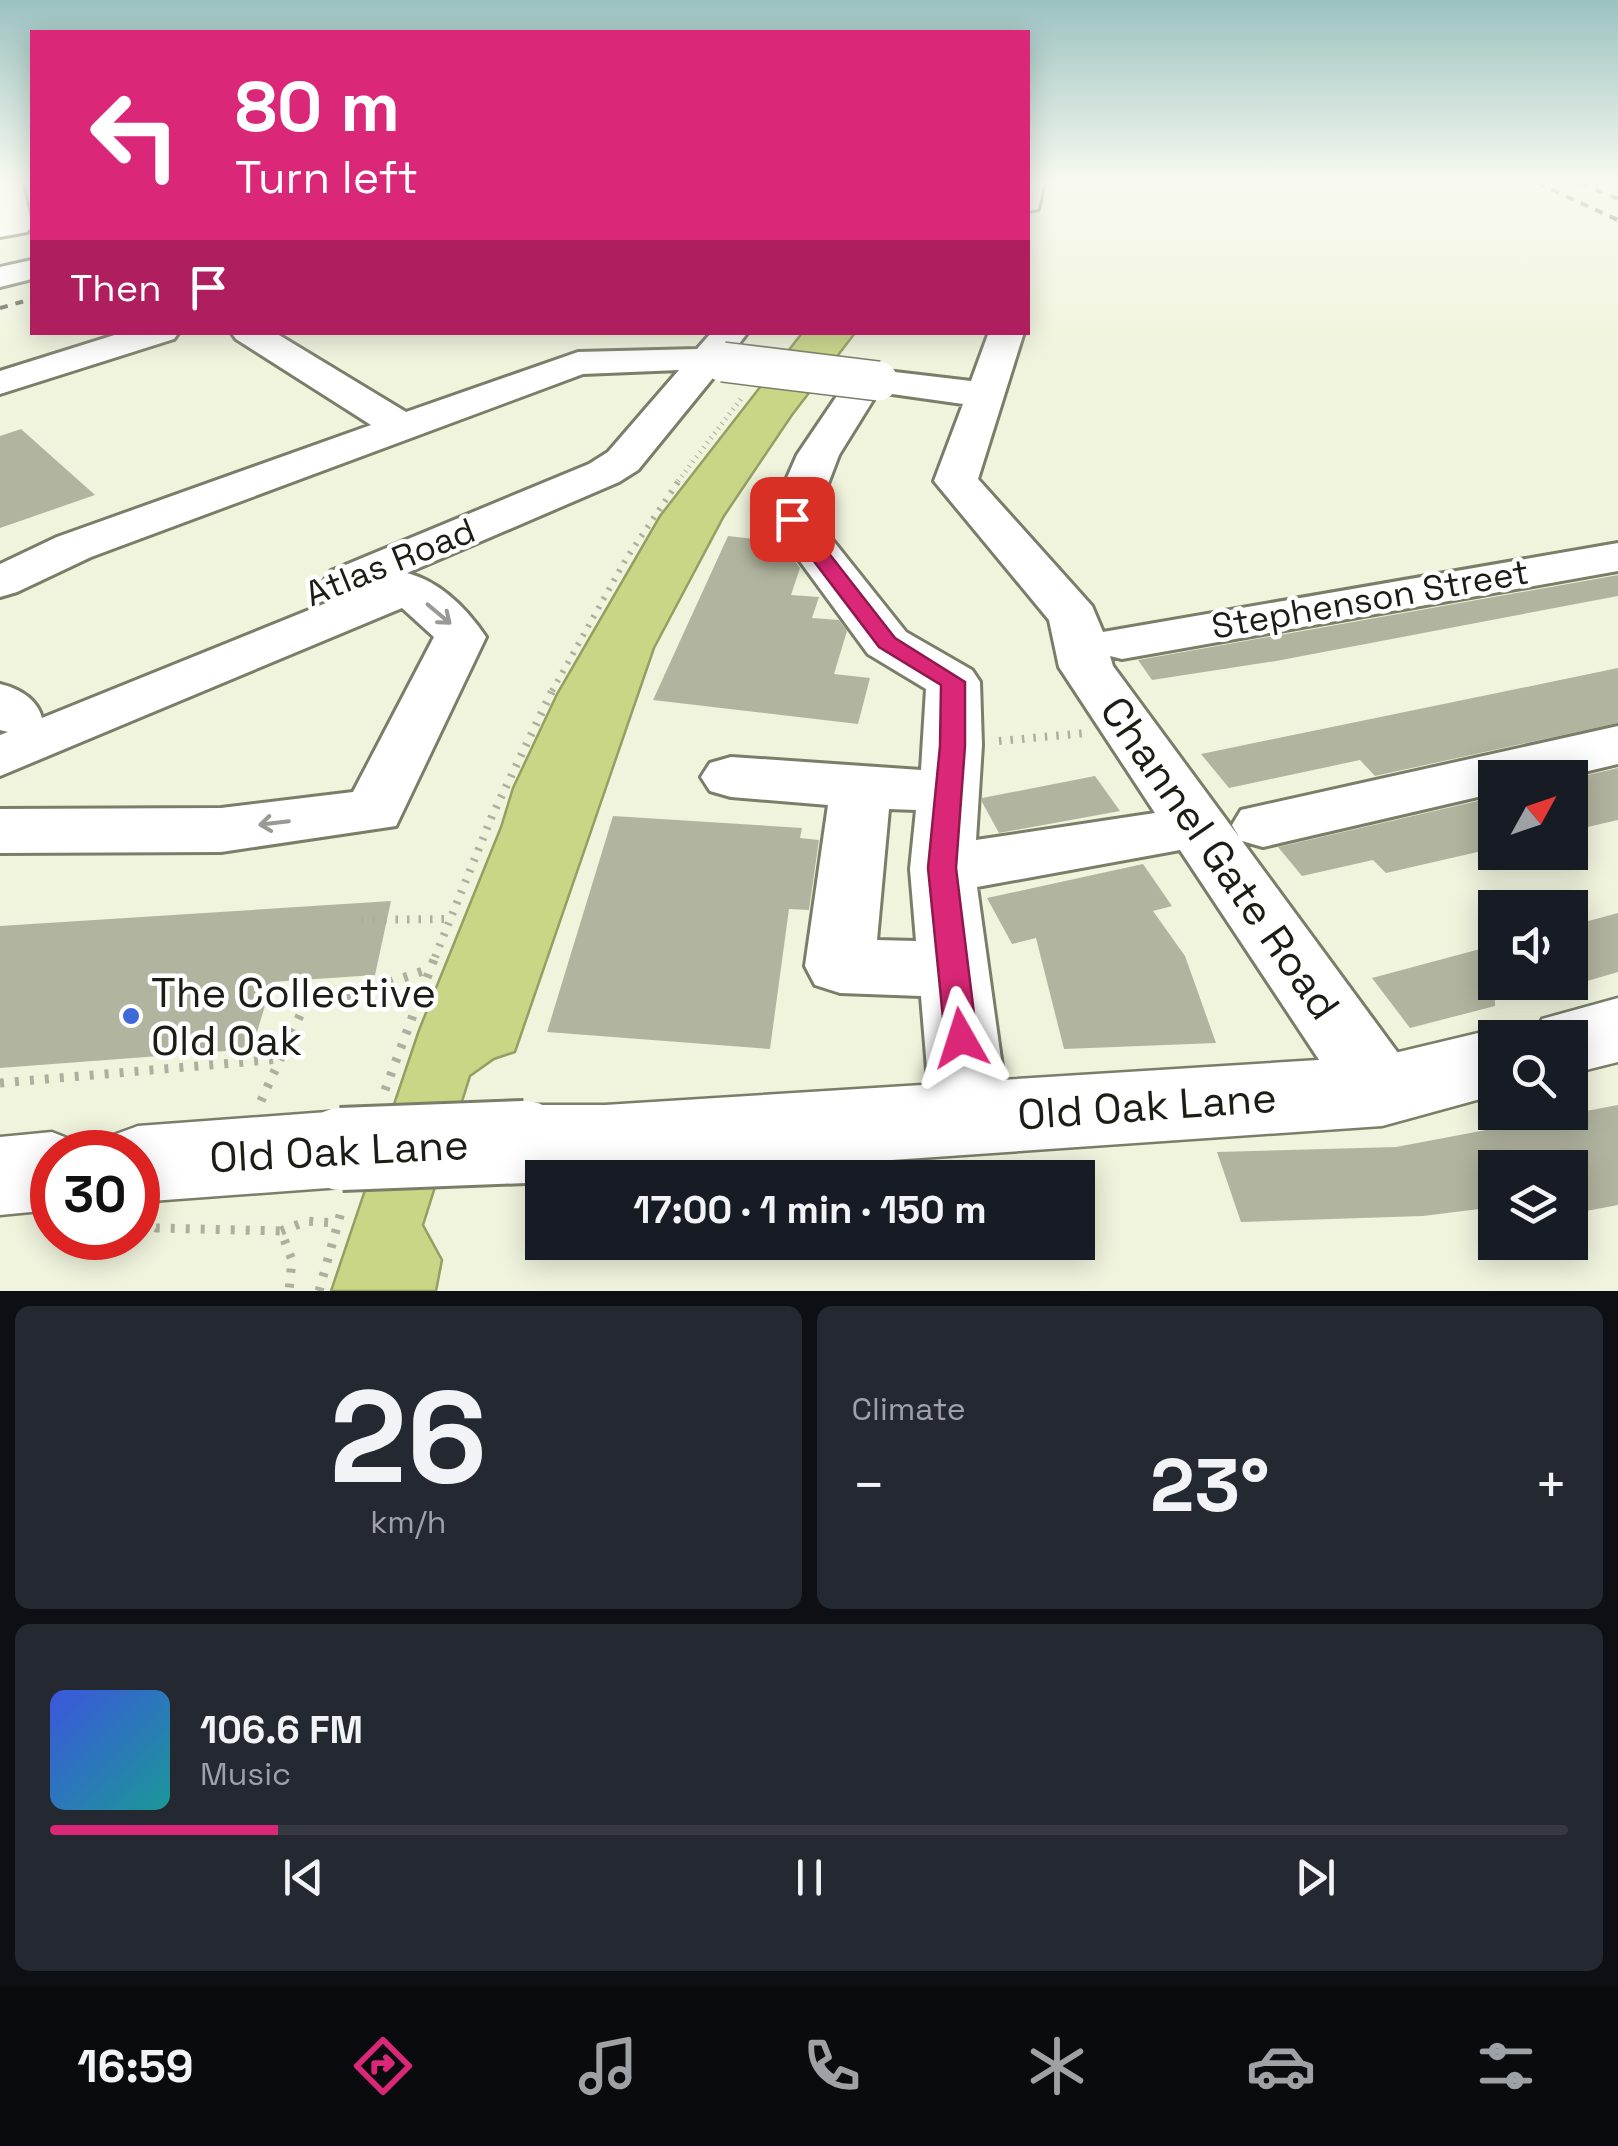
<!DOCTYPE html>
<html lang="en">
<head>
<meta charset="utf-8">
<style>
	:root { --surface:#171b24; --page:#242831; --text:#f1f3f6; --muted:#9ea1a6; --line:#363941; --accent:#db2777 }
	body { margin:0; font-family:"Space Grotesk",sans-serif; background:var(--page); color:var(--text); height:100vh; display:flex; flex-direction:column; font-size:38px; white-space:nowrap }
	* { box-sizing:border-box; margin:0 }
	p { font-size:32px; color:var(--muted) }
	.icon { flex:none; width:55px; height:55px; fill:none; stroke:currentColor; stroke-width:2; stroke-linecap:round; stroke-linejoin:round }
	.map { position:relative; height:1291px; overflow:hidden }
	.panel { display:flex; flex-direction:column; gap:15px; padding:15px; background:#0d0f14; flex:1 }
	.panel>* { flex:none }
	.banner { position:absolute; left:30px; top:30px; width:1000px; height:305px; border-radius:0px; box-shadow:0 5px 25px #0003; background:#db2777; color:#fff; overflow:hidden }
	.needle { width:65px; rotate:50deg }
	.tools { position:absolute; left:1478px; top:760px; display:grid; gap:20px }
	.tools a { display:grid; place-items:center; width:110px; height:110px; border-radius:0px; background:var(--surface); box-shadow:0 5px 25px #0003; font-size:50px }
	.speed { position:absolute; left:30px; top:1130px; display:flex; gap:20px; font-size:50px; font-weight:700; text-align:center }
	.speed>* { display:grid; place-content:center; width:130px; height:130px; border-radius:50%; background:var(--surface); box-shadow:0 5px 25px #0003; line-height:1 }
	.speed .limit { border:15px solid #d22; background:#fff; color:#111 }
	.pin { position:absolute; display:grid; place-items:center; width:85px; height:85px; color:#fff; margin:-42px; border-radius:20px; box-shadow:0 5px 15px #0006 }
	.me { position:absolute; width:110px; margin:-55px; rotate:354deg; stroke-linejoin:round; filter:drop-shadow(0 0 8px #0008) }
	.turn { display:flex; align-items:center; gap:35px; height:210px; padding:0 40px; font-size:45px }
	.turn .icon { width:130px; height:130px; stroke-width:2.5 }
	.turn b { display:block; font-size:70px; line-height:85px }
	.then { display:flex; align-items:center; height:95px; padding:0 40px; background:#0003; gap:20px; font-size:38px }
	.big { font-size:75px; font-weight:700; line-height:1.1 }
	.panel .widget { flex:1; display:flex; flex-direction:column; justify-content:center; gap:15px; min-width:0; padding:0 35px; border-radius:15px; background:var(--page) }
	.panel .dial { align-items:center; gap:0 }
	.dial b { font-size:130px; line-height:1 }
	.song { display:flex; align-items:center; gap:30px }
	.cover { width:120px; height:120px; border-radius:15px; background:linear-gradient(135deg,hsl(230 70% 55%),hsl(180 70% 35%)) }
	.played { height:10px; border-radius:5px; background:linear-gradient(90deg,var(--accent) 15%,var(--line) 15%) }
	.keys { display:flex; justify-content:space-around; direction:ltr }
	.heat { display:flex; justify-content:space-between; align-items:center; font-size:55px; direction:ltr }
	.panel .tiles { flex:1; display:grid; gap:15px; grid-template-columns:1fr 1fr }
	.widget:last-child { grid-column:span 2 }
	.trip { position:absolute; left:525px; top:1160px; width:570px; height:100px; border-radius:0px; background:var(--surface); box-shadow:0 5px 25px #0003; font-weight:700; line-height:100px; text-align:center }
	.dock { display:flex; height:160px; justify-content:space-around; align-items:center; background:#090b0e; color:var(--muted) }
	.dock .icon { width:70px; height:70px }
	.dock .active { color:var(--accent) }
	.dock b { font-size:45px; color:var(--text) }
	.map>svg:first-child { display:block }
	.water { fill:#c9d685; stroke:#959e63; stroke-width:2.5 }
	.building { fill:#b1b59f }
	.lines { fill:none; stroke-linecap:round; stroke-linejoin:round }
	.minor-casing { stroke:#7a7e69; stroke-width:6 }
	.major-casing { stroke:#7a7e69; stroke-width:5 }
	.path-far3 { stroke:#adb09e; stroke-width:5; stroke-dasharray:1 5; stroke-linecap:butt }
	.path-far2 { stroke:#adb09e; stroke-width:6; stroke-dasharray:2.5 8; stroke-linecap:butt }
	.path-far1 { stroke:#adb09e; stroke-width:8; stroke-dasharray:2.5 9; stroke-linecap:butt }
	.path { stroke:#adb09e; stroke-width:9; stroke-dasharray:4 11; stroke-linecap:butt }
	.minor { fill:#fff; fill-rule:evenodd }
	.major { fill:#fff; fill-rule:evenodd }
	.rail { stroke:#5c5e51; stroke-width:4; stroke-dasharray:8 8; stroke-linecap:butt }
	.minor-bridge-casing { stroke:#7a7e69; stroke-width:42; stroke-linecap:butt }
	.major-bridge-casing { stroke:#7a7e69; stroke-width:88; stroke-linecap:butt }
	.minor-bridge { stroke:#fff; stroke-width:39 }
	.major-bridge { stroke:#fff; stroke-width:82 }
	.oneway { stroke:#999996 }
	.route { fill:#db2777; stroke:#8e194d; stroke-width:2.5 }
	.poi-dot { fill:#3f68d9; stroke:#fff; stroke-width:4 }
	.labels { text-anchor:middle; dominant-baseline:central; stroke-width:9; stroke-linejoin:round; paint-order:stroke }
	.street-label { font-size:35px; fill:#1c1d15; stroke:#fff }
	.near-street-label { font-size:42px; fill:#1c1d15; stroke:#fff }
	.near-poi-label { font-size:42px; fill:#1c1d15; stroke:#fff; text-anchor:start }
</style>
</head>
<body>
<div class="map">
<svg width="1618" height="1291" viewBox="0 0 1618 1291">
	<rect width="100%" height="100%" fill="#f0f4dd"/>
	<!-- water -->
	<path class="water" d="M802 333H855L792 415 724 516 654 648 515 1052 494 1059 470 1076 423 1225 442 1260 436 1291H331L419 1030 501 827 513 788 557 694 660 516Z"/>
	<!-- building -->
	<path class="building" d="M21 429 95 495 0 528V436Z
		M728 536 781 542 800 568 791 595 819 597 812 618 839 620 847 631 834 674 870 678 858 724 653 700Z
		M1618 575V596L1276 661 1152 680 1138 660Z
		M1618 668V723L1375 776 1360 760 1229 788 1201 754Z
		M1618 768V820L1570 831V779Z
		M1095 776 1120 811 999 833 982 802V798Z
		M1495 797V848L1386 873 1373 860 1302 876 1278 847Z
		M613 816 802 828 800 838 819 840 809 910 789 909 770 1049 547 1032Z
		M1143 864 1172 906 1153 911 1185 956 1216 1043 1064 1049 1036 938 1012 944 987 898Z
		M391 901 375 975 272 982 252 1049 0 1068V926Z
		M1618 913V972L1570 986V926Z
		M1495 945V1006L1410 1028 1372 978Z
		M1618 1105V1205L1570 1214V1168H1495V1207L1423 1216 1241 1222 1217 1152 1396 1147Z"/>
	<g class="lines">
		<!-- minor casing -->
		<g class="minor-casing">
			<path id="minor" d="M0 183H22L32 226 27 232 0 237Z
				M1028 183H1044L1038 209 1028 211Z
				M32 260V279L0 287V267Z
				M124 332H179L174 339 0 394V371Z
				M231 332H274L406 412 578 352 697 349 712 332H748L732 353 741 362 736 370 717 373 638 470 619 482 407 573C441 582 467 609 486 637L396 826 221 852 0 853V809L221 808 353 792 434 637 402 608 0 776V735L8 732 0 730V684C20 689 37 699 42 718L346 595 331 591 324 581 331 571 589 464 608 452 679 370 583 374 91 557 17 592 0 597V564L57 537 371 425 236 339Z
				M989 332H1024L978 479 1092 606 1103 632 1618 543V571L1122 659 1110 656 1113 666 1239 837 1232 825 1241 810 1618 726V764L1559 778H1495V793L1263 847 1242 841 1409 1068 1420 1091 1409 1114 1382 1124 1355 1114 1180 850 977 887 1009 1117 998 1141 970 1151 942 1141 931 1117 921 996 840 993 815 985 805 966 828 805 731 797 710 791 701 777 710 763 731 757 921 770 926 689 868 654 769 519 797 455 845 384 878 370 971 381ZM878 392 963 404 934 481 1049 620 1059 667 1155 813 976 840 982 745 980 682 972 670 906 632 815 518 839 455ZM889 809 916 810 910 869 916 941 877 940Z"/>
		</g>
		<!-- major casing -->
		<g class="major-casing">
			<path id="major" d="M1618 998V1062L1570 1074V1038H1533L1542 1019Z
				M1495 1029 1520 1038H1495V1095L1382 1126 631 1178C584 1178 539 1184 495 1168L483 1142 495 1116 525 1105H605L1382 1056Z
				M341 1111 371 1122 383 1149 371 1176 341 1187 138 1202V1152H101L108 1137 138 1126Z
				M52 1132 82 1144 86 1152H52V1210L0 1215V1137Z"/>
		</g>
		<!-- path-far3 -->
		<path class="path-far3" d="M678 481 741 399"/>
		<!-- path-far2 -->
		<path class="path-far2" d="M552 691 626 559 680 479"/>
		<!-- path-far1 -->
		<path class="path-far1" d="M999 741 1086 733
			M361 920 451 919
			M435 957 492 816 553 689"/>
		<!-- path -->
		<path class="path" d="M0 1083 280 1059
			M385 1090 436 954
			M261 1101 306 1002 347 997 429 969
			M143 1220 156 1228 281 1231 292 1260 289 1291
			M281 1231 307 1221 337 1223
			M319 1291 343 1205"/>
		<!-- minor -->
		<use href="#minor" class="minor"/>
		<!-- major -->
		<use href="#major" class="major"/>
		<!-- rail -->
		<path class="rail" d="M1537 183 1618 220
			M1581 183 1618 199
			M0 308 32 299"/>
		<!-- minor-bridge casing -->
		<g class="minor-bridge-casing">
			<path id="minor-bridge" d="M723 362 878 381"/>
		</g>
		<!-- major-bridge casing -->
		<g class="major-bridge-casing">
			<path id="major-bridge" d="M341 1149 525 1142"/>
		</g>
		<!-- minor-bridge -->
		<use href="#minor-bridge" class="minor-bridge"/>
		<!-- major-bridge -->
		<use href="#major-bridge" class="major-bridge"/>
	</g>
	<!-- one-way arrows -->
	<defs><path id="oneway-shaft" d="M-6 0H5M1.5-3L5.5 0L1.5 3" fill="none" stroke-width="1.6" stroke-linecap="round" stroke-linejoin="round" transform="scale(2.5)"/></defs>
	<g class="oneway">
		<use href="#oneway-shaft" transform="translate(439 614) rotate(40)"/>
		<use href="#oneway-shaft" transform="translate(274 823) rotate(173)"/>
	</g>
	<!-- sky -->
	<linearGradient id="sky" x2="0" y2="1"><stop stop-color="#9bc2c0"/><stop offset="0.5" stop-color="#f8faf0"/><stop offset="1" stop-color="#f8faf0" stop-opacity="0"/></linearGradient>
	<rect width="1618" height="364" fill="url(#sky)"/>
	<!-- route -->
	<path class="route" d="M792 513 799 515 895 638 965 682V746L956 868 977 1038 973 1048 961 1052 950 1048 945 1038 928 868 940 746 941 685 879 647 782 519Z"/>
	<!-- markers -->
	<circle class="poi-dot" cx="131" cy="1016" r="10"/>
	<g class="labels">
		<!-- street labels -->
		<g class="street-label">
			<text transform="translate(390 562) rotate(-22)">Atlas Road</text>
			<text transform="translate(1370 599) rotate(-10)">Stephenson Street</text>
		</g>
		<!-- near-street labels -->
		<g class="near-street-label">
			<text transform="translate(1220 858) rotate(55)">Channel Gate Road</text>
			<text transform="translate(1147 1106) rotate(-4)">Old Oak Lane</text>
			<text transform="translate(339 1151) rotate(-3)">Old Oak Lane</text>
		</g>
		<!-- near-poi labels -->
		<g class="near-poi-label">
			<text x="151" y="992">The Collective<tspan x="151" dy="48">Old Oak</tspan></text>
		</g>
	</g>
</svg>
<div class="tools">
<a><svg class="needle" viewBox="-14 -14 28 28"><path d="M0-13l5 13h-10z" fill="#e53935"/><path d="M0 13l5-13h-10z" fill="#9ea1a6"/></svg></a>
<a><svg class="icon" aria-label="sound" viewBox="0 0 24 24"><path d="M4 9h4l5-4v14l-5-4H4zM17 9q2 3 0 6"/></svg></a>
<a><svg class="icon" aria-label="search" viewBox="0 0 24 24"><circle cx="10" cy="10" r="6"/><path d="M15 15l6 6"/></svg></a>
<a><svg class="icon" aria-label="layers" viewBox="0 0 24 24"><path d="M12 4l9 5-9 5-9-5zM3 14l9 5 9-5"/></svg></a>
</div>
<div class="speed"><div class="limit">30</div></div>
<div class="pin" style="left:792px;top:519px;background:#d93025"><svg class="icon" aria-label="arrive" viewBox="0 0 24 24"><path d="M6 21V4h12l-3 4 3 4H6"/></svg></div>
<svg class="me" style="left:961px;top:1038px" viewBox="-20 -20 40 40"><path d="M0-17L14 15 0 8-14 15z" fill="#db2777" stroke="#fff" stroke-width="4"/></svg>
<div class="trip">17:00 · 1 min · 150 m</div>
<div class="banner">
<div class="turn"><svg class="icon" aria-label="left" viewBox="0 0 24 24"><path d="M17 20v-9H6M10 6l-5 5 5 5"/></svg><div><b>80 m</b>Turn left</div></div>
<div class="then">Then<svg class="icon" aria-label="arrive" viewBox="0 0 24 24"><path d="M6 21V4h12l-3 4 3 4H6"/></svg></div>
</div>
</div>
<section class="panel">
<div class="tiles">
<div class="widget dial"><b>26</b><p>km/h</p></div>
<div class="widget"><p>Climate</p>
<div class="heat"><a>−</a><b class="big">23°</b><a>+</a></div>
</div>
<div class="widget">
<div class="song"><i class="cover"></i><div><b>106.6 FM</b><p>Music</p></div></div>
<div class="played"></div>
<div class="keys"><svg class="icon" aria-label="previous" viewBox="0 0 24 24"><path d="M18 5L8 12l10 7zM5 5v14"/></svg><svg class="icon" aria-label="pause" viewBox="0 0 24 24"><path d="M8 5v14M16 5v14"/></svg><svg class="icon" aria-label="next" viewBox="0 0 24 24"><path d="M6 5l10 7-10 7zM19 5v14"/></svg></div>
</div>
</div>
</section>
<nav class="dock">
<b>16:59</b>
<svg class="icon active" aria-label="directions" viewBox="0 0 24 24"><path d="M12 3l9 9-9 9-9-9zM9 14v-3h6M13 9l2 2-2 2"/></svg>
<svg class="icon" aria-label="music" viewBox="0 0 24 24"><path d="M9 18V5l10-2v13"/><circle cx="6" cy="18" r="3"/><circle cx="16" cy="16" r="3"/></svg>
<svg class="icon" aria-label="phone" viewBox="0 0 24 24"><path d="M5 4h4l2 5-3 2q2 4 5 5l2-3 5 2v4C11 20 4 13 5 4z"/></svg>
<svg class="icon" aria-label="climate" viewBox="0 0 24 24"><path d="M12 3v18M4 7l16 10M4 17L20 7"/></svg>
<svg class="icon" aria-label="car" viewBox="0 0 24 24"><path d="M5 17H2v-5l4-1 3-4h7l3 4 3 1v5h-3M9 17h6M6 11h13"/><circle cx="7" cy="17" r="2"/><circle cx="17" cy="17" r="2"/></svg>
<svg class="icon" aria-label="filters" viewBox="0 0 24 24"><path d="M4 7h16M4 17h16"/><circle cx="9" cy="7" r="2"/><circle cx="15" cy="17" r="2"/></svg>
</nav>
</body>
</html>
